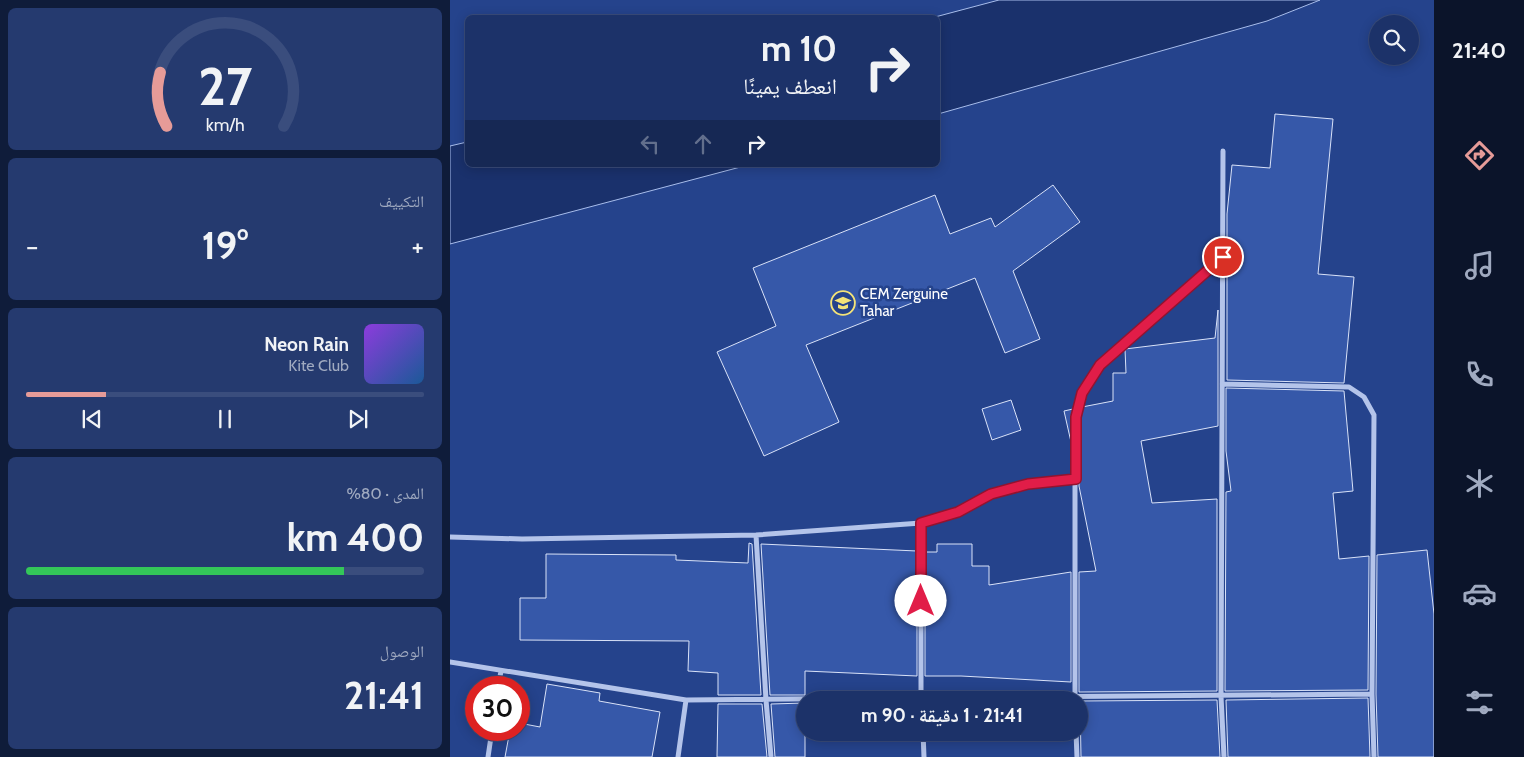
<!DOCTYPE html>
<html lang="ar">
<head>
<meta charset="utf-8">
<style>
	:root { --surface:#1c3269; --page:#253a6f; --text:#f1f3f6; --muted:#a0aac0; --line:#3a4d7d; --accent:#e69b98 }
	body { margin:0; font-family:Cabin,"Noto Naskh Arabic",sans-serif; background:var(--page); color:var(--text); direction:rtl; height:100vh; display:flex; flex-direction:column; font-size:19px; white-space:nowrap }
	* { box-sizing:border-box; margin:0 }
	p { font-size:16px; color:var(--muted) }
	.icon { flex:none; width:28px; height:28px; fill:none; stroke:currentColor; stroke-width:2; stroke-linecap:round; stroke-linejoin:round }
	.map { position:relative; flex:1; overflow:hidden; direction:ltr }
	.sheet { display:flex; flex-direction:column; gap:8px; padding:8px; background:#0f1c3a; width:450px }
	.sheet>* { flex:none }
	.guide { position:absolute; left:15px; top:15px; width:475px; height:152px; border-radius:8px; box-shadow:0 2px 12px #0003,0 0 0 1px var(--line); direction:rtl; background:#1c3269; color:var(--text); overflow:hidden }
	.tools { position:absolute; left:919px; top:15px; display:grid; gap:10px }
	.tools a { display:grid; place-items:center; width:50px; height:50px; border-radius:50%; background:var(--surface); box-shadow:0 2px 12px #0003,0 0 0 1px var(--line); font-size:25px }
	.speed { position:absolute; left:15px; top:676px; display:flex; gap:10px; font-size:25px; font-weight:700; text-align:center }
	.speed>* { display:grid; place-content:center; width:65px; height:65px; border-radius:50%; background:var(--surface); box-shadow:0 2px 12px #0003,0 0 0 1px var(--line); line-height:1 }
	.speed .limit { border:8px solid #d22; background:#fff; color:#111 }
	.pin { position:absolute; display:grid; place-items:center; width:42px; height:42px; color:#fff; margin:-21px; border:2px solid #fff; border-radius:50%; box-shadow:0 1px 5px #0007 }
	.me { position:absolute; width:55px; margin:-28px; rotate:0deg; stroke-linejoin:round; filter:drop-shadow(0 0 4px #0008) }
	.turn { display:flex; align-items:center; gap:18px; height:105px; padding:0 20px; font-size:22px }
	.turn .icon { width:65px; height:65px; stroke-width:2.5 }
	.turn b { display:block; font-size:35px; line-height:42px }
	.lanes { display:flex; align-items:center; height:48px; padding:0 20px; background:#0003; justify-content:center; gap:25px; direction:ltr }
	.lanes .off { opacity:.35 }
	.big { font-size:38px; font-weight:700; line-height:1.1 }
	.sheet .tile { flex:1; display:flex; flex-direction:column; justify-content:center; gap:8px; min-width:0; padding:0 18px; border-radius:8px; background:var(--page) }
	.sheet .dial { align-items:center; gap:0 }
	.dial svg { height:130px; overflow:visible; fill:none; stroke:var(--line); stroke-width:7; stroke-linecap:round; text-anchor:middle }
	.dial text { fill:var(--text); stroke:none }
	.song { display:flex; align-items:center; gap:15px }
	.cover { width:60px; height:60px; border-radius:8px; background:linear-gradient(135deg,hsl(270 70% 55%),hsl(210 70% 35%)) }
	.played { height:5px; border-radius:2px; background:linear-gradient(90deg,var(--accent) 20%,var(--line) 20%) }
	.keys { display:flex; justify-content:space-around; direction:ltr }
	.heat { display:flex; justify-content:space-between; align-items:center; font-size:28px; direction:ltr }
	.charge { height:8px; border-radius:4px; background:linear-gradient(90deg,#34c759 80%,var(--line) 0) }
	.trip { position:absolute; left:346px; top:691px; width:292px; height:50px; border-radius:25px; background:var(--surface); box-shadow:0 2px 12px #0003,0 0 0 1px var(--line); font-weight:700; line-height:50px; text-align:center; direction:rtl }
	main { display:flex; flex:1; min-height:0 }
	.tabs { display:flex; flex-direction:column; width:90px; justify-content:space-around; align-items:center; background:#0b142a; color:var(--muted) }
	.tabs .icon { width:35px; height:35px }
	.tabs .on { color:var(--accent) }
	.tabs b { font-size:22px; color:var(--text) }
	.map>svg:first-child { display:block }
	.water { fill:#1a316c; stroke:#a8bdeb }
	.building { fill:#3658a9; stroke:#d9e2f8 }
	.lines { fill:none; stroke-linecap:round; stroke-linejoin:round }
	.street { stroke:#b4c4ea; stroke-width:5 }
	.route-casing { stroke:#92132f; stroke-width:12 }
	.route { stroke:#e11d48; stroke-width:9 }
	.labels { text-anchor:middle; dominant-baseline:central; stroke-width:5; stroke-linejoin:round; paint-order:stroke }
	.poi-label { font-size:15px; fill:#fff; stroke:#25438c; text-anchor:start }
</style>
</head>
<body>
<main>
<nav class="tabs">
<b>21:40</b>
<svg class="icon on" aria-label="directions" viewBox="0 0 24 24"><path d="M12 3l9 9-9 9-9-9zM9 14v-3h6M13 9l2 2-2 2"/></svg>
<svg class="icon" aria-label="music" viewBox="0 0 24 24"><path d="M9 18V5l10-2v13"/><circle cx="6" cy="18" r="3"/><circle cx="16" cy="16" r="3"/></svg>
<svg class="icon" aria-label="phone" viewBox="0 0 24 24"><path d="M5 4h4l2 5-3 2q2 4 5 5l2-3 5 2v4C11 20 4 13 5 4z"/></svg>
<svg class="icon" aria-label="climate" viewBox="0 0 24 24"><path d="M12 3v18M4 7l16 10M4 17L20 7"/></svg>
<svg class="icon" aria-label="car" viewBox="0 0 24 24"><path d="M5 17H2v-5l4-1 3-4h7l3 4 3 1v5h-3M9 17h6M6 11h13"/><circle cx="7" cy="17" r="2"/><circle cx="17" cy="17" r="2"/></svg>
<svg class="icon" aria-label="filters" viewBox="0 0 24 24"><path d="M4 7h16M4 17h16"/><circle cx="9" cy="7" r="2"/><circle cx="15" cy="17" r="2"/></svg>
</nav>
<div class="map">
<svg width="984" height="757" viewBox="0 0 984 757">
	<rect width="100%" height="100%" fill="#25438c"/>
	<!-- water -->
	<path class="water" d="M549 0H870L817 21 488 114V18L485 17Z
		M17 142 18 165H298L0 244V146Z"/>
	<!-- building -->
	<path class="building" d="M825 114 883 119 868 274 904 277 894 383 777 380V214L782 165 820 168Z
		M603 185 630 222 563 271 590 339 555 353 525 278 356 345 389 422 314 456 267 352 326 326 303 268 485 195 500 234 541 218 545 227Z
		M768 310V426L691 441 702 503 767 499V691L629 692V572L646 571 629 486V418L632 407 663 401V373H676L675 349 765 338Z
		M776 388 894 391 903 491 883 493 889 559 919 556 918 690 775 691 776 492 781 491 776 451Z
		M561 400 571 430 542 440 532 409Z
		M623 409 621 417V442L614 411Z
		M299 543 302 544 311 695H268V673L238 671 239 641 70 640V598H96V554L226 555V560L298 563Z
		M311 544 467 551V676L355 671V695H320Z
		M487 544H522V566H539V585L621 572V682L511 676H475V552H487Z
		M977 550 984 614V757H928L926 694 927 555Z
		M97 684 150 693 149 701 210 712 202 757H55L60 730H69V723L90 727Z
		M918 698 920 757H778L776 700Z
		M767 700 770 757H631L630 701Z
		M355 703V757H325L321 704Z
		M268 704H312L317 757H267Z"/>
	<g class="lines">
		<!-- street -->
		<path class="street" d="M773 151 771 696 774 757
			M772 384 899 387 914 397 924 415 922 694 924 757
			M471 523V700
			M306 535 316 700 321 757
			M0 537 72 539 306 535 471 523 508 512 541 494 578 484 625 479V417L632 393 650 365 773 257
			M0 662 236 700 922 694
			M48 688 51 671
			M625 699V479
			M473 732 474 757
			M626 732 627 757
			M38 757 42 730
			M228 757 236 700"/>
	</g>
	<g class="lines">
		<!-- route casing -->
		<g class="route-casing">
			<path id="route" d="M471 601V523L508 512 541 494 578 484 626 479V417L632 393 650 365 773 257"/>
		</g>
		<!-- route -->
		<use href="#route" class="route"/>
	</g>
	<!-- icons -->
	<defs>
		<g id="school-ring" transform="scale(1.25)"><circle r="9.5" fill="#25438c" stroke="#f4e378" stroke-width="1.5"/><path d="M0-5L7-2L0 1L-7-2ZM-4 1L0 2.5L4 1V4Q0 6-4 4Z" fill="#f4e378"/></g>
	</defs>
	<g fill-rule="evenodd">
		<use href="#school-ring" x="393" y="303"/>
	</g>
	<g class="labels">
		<!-- poi labels -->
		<g class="poi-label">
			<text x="410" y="294">CEM Zerguine<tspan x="410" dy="17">Tahar</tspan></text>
		</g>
	</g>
</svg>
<div class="tools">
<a><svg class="icon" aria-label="search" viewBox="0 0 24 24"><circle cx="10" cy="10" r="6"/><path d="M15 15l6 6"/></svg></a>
</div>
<div class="speed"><div class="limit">30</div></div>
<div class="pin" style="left:773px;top:257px;background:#d93025"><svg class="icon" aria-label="arrive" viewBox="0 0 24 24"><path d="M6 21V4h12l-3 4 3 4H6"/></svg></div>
<svg class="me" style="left:471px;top:601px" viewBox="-20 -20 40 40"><circle r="19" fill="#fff"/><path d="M0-13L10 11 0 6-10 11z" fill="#e11d48"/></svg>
<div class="trip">21:41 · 1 دقيقة · 90 m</div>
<div class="guide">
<div class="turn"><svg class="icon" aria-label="right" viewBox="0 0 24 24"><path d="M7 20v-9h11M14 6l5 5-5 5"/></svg><div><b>10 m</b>انعطف يمينًا</div></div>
<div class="lanes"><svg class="icon off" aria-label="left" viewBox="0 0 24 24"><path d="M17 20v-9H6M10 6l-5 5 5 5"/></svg><svg class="icon off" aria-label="ahead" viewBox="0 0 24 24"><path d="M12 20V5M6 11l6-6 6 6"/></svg><svg class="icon" aria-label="right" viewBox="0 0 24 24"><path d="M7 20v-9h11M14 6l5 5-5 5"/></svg></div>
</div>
</div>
<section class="sheet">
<div class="tile dial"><svg viewBox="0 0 100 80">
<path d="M14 69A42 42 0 1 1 86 69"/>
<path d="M14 69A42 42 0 0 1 10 36" stroke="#e69b98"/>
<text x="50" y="56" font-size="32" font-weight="700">27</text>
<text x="50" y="72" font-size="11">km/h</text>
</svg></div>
<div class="tile"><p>التكييف</p>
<div class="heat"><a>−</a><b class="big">19°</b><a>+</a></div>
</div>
<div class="tile">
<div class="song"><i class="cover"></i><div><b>Neon Rain</b><p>Kite Club</p></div></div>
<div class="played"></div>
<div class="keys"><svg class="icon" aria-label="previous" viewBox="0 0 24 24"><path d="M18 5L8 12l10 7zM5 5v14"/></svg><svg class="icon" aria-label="pause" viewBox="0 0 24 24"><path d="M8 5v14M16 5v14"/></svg><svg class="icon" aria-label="next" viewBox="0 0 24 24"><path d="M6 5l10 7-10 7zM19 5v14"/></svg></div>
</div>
<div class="tile"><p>المدى · 80%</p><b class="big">400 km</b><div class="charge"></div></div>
<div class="tile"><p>الوصول</p><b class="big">21:41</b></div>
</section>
</main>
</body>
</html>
